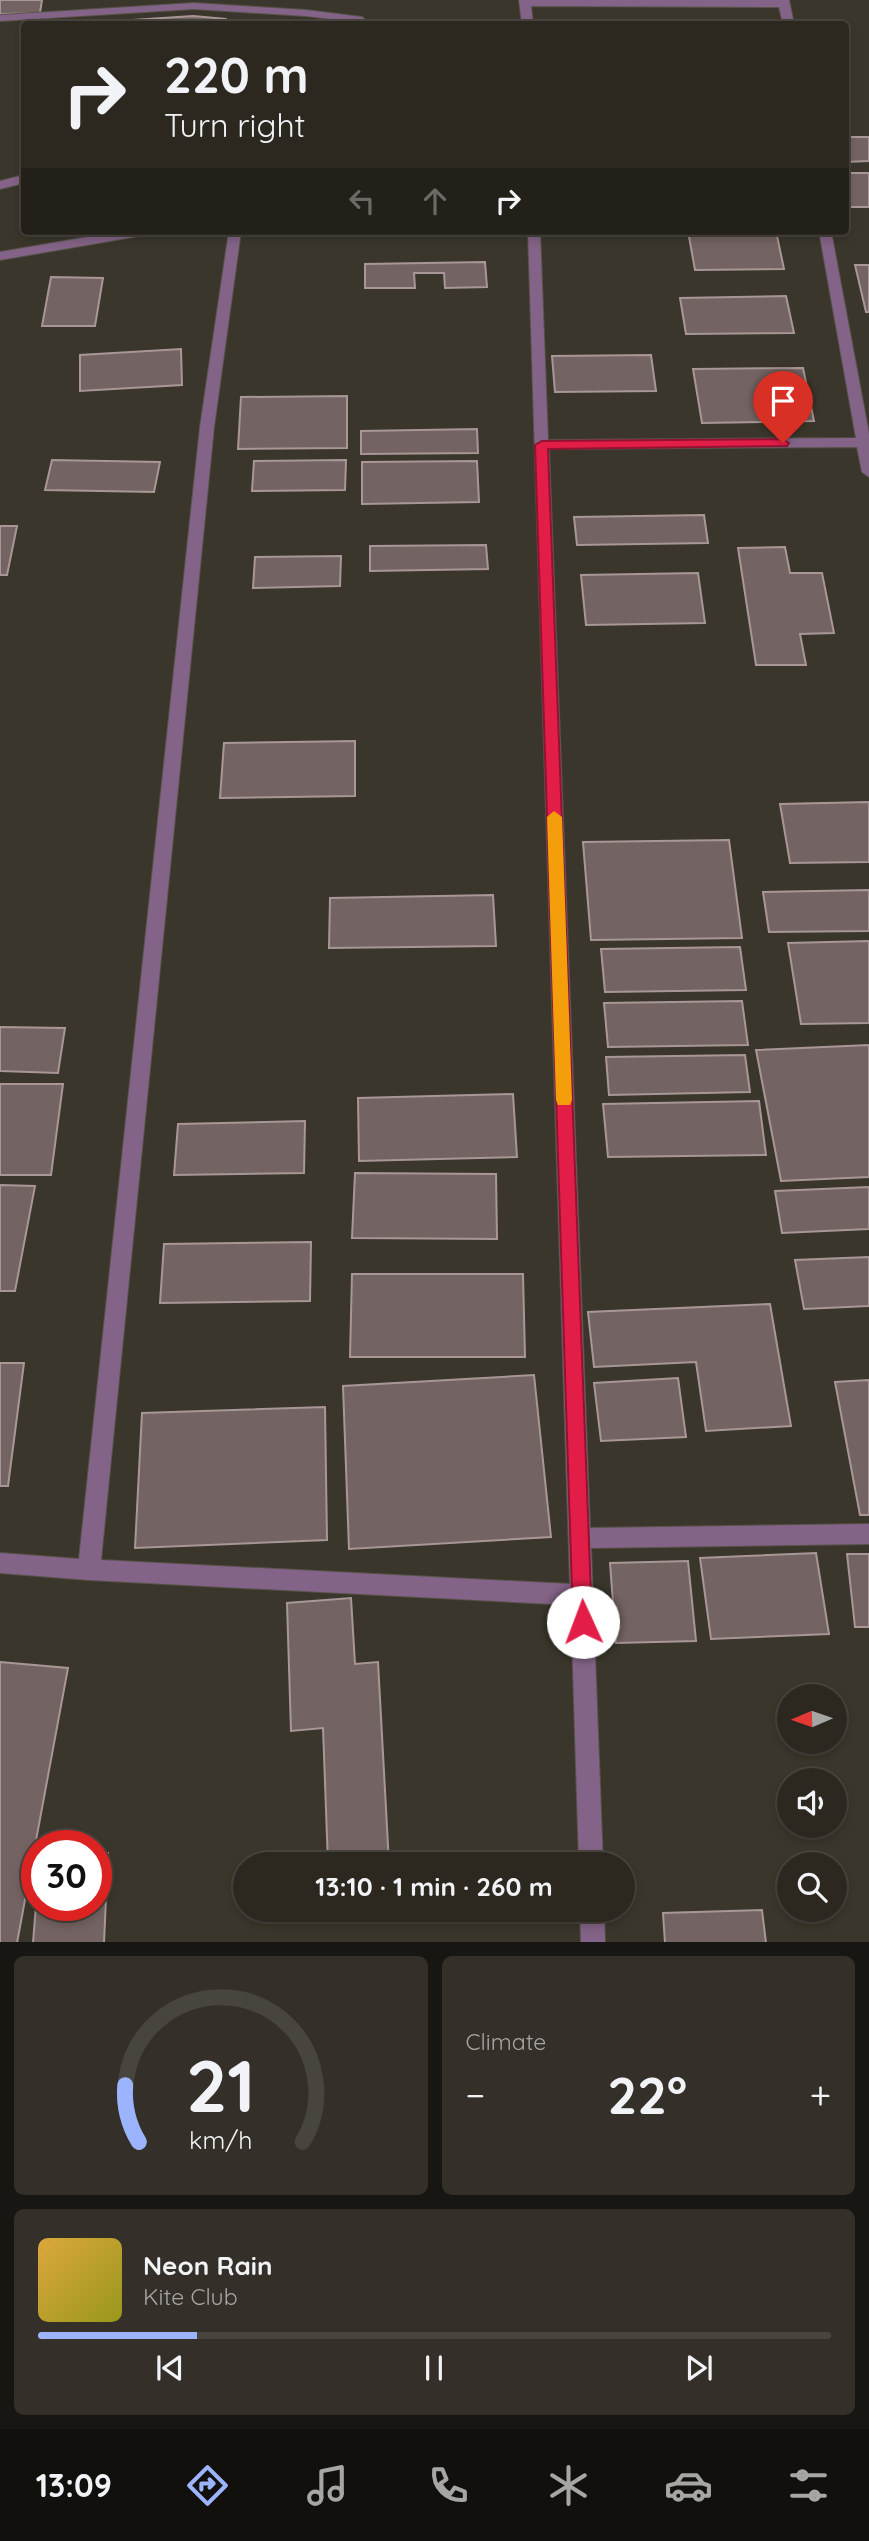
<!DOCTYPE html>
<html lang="en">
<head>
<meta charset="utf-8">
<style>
	:root { --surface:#2c2820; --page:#343029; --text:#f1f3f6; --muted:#a6a6a5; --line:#48443e; --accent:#9cb4fd }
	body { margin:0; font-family:Quicksand,sans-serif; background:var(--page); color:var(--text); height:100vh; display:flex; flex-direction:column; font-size:26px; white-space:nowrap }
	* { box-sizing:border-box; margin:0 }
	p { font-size:23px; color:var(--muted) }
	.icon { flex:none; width:38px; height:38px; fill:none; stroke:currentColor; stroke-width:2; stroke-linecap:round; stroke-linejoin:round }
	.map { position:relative; height:1942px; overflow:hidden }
	.side { display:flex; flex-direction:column; gap:14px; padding:14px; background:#181612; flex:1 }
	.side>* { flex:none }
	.top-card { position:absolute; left:21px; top:21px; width:828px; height:214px; border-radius:7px; box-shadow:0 4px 10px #0003,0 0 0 2px var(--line); background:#2c2820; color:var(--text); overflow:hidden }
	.needle { width:46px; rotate:268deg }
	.controls { position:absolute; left:777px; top:1684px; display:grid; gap:14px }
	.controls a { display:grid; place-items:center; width:70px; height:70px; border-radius:50%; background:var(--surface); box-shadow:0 4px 10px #0003,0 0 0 2px var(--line); font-size:35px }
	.speed { position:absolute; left:21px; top:1830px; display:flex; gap:14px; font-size:35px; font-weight:700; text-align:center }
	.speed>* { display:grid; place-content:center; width:91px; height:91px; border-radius:50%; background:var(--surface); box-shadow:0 4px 10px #0003,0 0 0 2px var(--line); line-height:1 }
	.speed .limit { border:10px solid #d22; background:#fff; color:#111 }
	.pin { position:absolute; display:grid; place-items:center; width:60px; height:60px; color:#fff; margin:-72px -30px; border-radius:50% 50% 50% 0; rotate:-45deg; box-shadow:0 0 7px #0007 }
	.pin .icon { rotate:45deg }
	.me { position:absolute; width:77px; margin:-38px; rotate:358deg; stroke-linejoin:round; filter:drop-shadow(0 0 5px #0008) }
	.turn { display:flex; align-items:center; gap:24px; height:147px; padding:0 28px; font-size:32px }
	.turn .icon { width:91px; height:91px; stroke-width:2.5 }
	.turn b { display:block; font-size:49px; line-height:60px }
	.lanes { display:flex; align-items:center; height:66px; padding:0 28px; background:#0003; justify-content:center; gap:35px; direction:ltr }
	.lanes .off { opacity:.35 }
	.big { font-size:52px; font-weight:800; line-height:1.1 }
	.side .widget { flex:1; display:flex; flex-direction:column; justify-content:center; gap:10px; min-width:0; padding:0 24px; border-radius:10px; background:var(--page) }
	.side .dial { align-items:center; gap:0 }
	.dial svg { height:182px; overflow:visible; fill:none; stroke:var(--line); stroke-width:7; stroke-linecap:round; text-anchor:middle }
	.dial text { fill:var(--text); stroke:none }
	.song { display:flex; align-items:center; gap:21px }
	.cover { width:84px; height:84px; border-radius:10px; background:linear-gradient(135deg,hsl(40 70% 55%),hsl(60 70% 35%)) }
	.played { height:7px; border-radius:4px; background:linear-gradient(90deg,var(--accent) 20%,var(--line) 20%) }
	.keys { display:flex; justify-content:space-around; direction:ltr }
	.heat { display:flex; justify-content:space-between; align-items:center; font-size:38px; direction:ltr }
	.side .tiles { flex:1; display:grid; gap:14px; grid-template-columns:1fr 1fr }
	.widget:last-child { grid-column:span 2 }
	.trip { position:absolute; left:233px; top:1852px; width:402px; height:70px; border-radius:35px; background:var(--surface); box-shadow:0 4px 10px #0003,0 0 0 2px var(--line); font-weight:800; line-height:70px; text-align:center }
	.tabs { display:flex; height:112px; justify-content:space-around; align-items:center; background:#12100d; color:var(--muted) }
	.tabs .icon { width:49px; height:49px }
	.tabs .active { color:var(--accent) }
	.tabs b { font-size:32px; color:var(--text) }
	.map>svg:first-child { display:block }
	.building { fill:#736362; stroke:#a89796; stroke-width:2 }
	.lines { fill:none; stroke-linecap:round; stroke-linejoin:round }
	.minor-casing { stroke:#575349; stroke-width:2 }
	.minor { fill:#836387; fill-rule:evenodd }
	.route { fill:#e11d48; stroke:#92132f; stroke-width:2 }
	.slow { fill:#f59e0b }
</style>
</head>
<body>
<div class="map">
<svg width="869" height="1943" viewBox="0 0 869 1943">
	<rect width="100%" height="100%" fill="#3a362b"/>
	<!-- building -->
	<path class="building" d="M0 0H42L40 13 0 14Z
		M193 16 226 19 229 24H119L118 21Z
		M751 22 752 24 647 23Z
		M845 137H869V161L845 162Z
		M845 173H869V207H846Z
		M688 231H776L784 269 695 270Z
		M485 262 487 287 445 288 444 273H414L415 288H365V264Z
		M855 265H869V312H866Z
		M51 277 103 278 95 326H42Z
		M786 296 794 333 686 334 680 298Z
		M181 349 182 385 80 391V355Z
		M651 355 656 391 555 392 552 356Z
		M803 368 814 421 702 423 693 369Z
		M347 396V448L238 449 241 397Z
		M477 429 478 453 361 454V431Z
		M52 460 160 462 154 492 45 490Z
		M346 460 345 490 252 491 254 461Z
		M477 461 479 502 362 504V462Z
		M704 515 708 543 577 545 574 517Z
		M0 526H17L7 575H0Z
		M486 545 488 569 370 571V546Z
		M785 547 790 573H822L834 633 800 634 806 665H756L738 548Z
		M341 556 340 586 253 588 255 557Z
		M698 573 705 623 586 625 581 575Z
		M355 741V796L220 798 224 743Z
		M869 802V862L790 863 780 804Z
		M729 840 742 938 591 940 583 842Z
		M869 890V931L769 932 763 892Z
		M493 895 496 946 329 948 330 898Z
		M869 941V1023L801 1024 788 943Z
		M740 947 746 990 605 992 601 949Z
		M742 1001 748 1045 608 1047 604 1003Z
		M0 1027 65 1028 58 1073 0 1071Z
		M869 1045V1177L781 1181 756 1050Z
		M745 1055 750 1092 609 1095 606 1057Z
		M0 1084H63L51 1175H0Z
		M513 1094 517 1157 359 1161 358 1098Z
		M759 1101 766 1155 608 1157 603 1104Z
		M305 1121 304 1173 174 1175 178 1124Z
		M355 1173 496 1174 497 1239 352 1238Z
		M0 1185 35 1186 15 1291H0Z
		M869 1187V1229L782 1233 775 1191Z
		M311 1242 310 1301 160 1303 164 1244Z
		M869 1257V1306L804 1309 795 1260Z
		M352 1274H523L525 1357H350Z
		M770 1304 791 1426 706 1431 696 1362 594 1367 588 1312Z
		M0 1363H24L8 1486H0Z
		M534 1375 551 1537 349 1549 343 1386Z
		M678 1378 686 1437 601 1441 594 1383Z
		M869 1380V1515H860L835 1382Z
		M325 1407 327 1540 135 1548 142 1413Z
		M816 1553 829 1634 711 1639 700 1558Z
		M847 1554H869V1627H855Z
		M688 1561 696 1641 616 1643 610 1563Z
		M351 1598 355 1664 378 1662 389 1864H328L323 1728 291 1731 287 1603Z
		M0 1662 68 1668 17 1943H0Z
		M96 1853H108L104 1943H33L37 1892V1906H96Z
		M762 1910 766 1943H665L663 1913Z"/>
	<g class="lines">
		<!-- minor casing -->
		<g class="minor-casing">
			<path id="minor" d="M519 0H789L794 24H783L779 7 531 6 533 24H522Z
				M194 3 306 10 362 17 370 24 306 16 194 9 0 21V15Z
				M24 175V183L0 189V181Z
				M123 231H151L145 235 0 260V252Z
				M229 231H241L214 427 101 1560 570 1584 528 231H540L548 440 856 438 819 231H831L869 434V477L862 472 857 447 549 449 590 1528 869 1524V1544L591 1548 603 1864H579L571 1605 89 1580 0 1573V1553L79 1559 200 427Z
				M580 1909H604L605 1943H581Z"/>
		</g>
		<!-- minor -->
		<use href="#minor" class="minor"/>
	</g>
	<!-- route -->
	<path class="route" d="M783 439 789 443 787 446 548 449 592 1622 590 1629 583 1631 576 1629 573 1622 535 445 542 441Z"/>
	<!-- slow -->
	<path class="slow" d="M554 811 562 817 572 1100 570 1105H558L556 1100 547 817Z"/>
</svg>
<div class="controls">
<a><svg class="needle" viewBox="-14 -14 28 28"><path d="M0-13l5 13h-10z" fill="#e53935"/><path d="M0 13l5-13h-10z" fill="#a6a6a5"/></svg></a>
<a><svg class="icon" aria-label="sound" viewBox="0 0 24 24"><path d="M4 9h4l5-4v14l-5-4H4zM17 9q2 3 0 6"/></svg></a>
<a><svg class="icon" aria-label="search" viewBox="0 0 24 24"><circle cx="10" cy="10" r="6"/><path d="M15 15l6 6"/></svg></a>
</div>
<div class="speed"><div class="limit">30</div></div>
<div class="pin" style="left:783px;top:443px;background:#d93025"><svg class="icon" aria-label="arrive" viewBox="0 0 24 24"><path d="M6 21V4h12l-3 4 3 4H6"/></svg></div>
<svg class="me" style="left:583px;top:1622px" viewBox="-20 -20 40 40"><circle r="19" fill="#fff"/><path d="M0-13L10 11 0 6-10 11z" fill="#e11d48"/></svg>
<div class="trip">13:10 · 1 min · 260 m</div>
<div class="top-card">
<div class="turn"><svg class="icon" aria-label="right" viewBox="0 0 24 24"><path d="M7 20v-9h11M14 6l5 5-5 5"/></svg><div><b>220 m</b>Turn right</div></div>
<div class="lanes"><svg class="icon off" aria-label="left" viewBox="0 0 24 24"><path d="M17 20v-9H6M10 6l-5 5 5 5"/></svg><svg class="icon off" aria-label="ahead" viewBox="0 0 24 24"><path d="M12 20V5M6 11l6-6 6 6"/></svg><svg class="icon" aria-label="right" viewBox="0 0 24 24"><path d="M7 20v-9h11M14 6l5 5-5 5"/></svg></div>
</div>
</div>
<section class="side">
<div class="tiles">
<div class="widget dial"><svg viewBox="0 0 100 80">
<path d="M14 69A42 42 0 1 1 86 69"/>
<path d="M14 69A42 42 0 0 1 8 44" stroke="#9cb4fd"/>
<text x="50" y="56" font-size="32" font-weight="700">21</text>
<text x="50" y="72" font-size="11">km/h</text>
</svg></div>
<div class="widget"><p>Climate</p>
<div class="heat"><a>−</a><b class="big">22°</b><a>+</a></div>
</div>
<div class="widget">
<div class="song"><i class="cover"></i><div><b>Neon Rain</b><p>Kite Club</p></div></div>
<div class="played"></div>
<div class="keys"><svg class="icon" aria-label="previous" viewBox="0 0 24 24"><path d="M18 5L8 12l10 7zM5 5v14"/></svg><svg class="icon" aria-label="pause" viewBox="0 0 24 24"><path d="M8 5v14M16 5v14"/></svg><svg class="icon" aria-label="next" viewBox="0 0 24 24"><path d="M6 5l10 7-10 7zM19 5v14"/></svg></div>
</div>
</div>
</section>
<nav class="tabs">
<b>13:09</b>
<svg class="icon active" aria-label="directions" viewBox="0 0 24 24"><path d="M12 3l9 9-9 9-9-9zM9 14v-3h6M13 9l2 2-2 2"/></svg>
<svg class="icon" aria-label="music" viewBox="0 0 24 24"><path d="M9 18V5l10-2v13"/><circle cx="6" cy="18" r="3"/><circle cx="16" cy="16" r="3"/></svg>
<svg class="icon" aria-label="phone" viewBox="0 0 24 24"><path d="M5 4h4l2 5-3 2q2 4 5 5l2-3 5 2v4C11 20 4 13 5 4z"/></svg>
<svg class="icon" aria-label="climate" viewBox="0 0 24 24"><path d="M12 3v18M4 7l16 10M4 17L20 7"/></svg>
<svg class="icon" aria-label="car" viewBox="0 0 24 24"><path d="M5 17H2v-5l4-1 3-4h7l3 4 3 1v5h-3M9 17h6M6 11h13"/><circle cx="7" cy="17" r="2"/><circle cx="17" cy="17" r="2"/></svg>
<svg class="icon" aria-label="filters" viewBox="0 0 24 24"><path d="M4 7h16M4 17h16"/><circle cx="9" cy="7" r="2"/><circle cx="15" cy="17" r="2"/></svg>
</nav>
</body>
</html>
